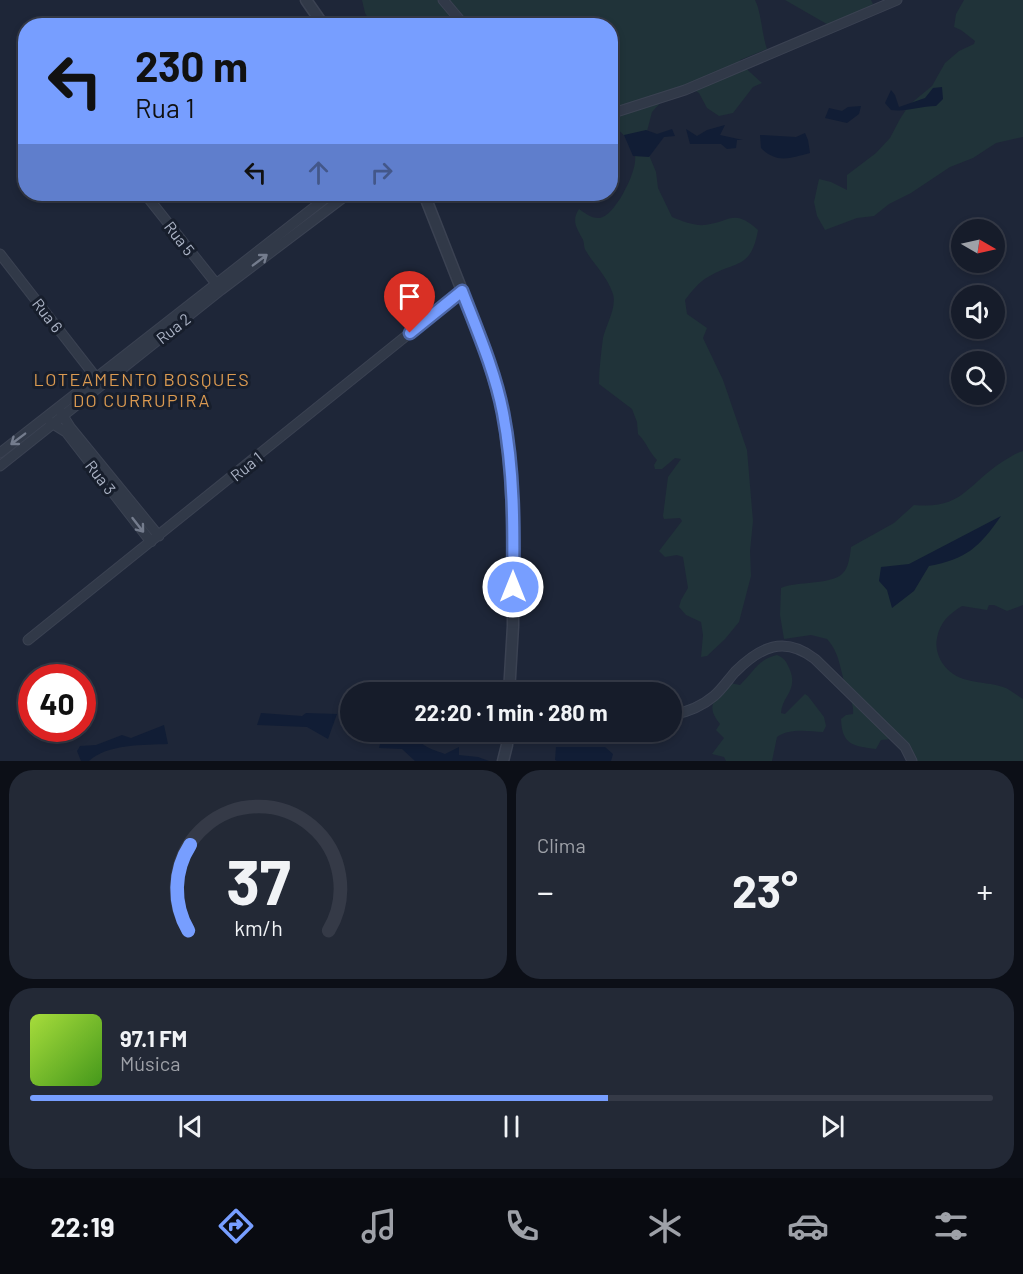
<!DOCTYPE html>
<html lang="pt">
<head>
<meta charset="utf-8">
<style>
	:root { --surface:#161c2a; --page:#232936; --text:#f1f3f6; --muted:#9ea1a8; --line:#353a47; --accent:#779eff }
	body { margin:0; font-family:Barlow,sans-serif; background:var(--page); color:var(--text); height:100vh; display:flex; flex-direction:column; font-size:22px; white-space:nowrap }
	* { box-sizing:border-box; margin:0 }
	p { font-size:20px; color:var(--muted) }
	.icon { flex:none; width:33px; height:33px; fill:none; stroke:currentColor; stroke-width:2; stroke-linecap:round; stroke-linejoin:round }
	.map { position:relative; height:761px; overflow:hidden }
	.details { display:flex; flex-direction:column; gap:9px; padding:9px; background:#0c0f17; flex:1 }
	.details>* { flex:none }
	.banner { position:absolute; left:18px; top:18px; width:600px; height:183px; border-radius:24px; box-shadow:0 3px 9px #0003,0 0 0 2px var(--line); background:#779eff; color:#111; overflow:hidden }
	.needle { width:39px; rotate:99deg }
	.buttons { position:absolute; left:951px; top:219px; display:grid; gap:12px }
	.buttons a { display:grid; place-items:center; width:54px; height:54px; border-radius:50%; background:var(--surface); box-shadow:0 3px 9px #0003,0 0 0 2px var(--line); font-size:30px }
	.speed { position:absolute; left:18px; top:664px; display:flex; gap:12px; font-size:30px; font-weight:700; text-align:center }
	.speed>* { display:grid; place-content:center; width:78px; height:78px; border-radius:50%; background:var(--surface); box-shadow:0 3px 9px #0003,0 0 0 2px var(--line); line-height:1 }
	.speed .limit { border:9px solid #d22; background:#fff; color:#111 }
	.pin { position:absolute; display:grid; place-items:center; width:51px; height:51px; color:#fff; margin:-62px -26px; border-radius:50% 50% 50% 0; rotate:-45deg; box-shadow:0 0 6px #0007 }
	.pin .icon { rotate:45deg }
	.me { position:absolute; width:66px; margin:-33px; rotate:0deg; stroke-linejoin:round; filter:drop-shadow(0 0 4px #0008) }
	.turn { display:flex; align-items:center; gap:21px; height:126px; padding:0 18px; font-size:27px }
	.turn .icon { width:78px; height:78px; stroke-width:2.5 }
	.turn b { display:block; font-size:42px; line-height:51px }
	.lanes { display:flex; align-items:center; height:57px; padding:0 18px; background:#0003; justify-content:center; gap:30px; direction:ltr }
	.lanes .off { opacity:.35 }
	.big { font-size:45px; font-weight:700; line-height:1.1 }
	.details .tile { flex:1; display:flex; flex-direction:column; justify-content:center; gap:9px; min-width:0; padding:0 21px; border-radius:24px; background:var(--page) }
	.details .dial { align-items:center; gap:0 }
	.dial svg { height:156px; overflow:visible; fill:none; stroke:var(--line); stroke-width:7; stroke-linecap:round; text-anchor:middle }
	.dial text { fill:var(--text); stroke:none }
	.song { display:flex; align-items:center; gap:18px }
	.cover { width:72px; height:72px; border-radius:9px; background:linear-gradient(135deg,hsl(80 70% 55%),hsl(100 70% 35%)) }
	.played { height:6px; border-radius:3px; background:linear-gradient(90deg,var(--accent) 60%,var(--line) 60%) }
	.keys { display:flex; justify-content:space-around; direction:ltr }
	.heat { display:flex; justify-content:space-between; align-items:center; font-size:33px; direction:ltr }
	.details .tiles { flex:1; display:grid; gap:9px; grid-template-columns:1fr 1fr }
	.tile:last-child { grid-column:span 2 }
	.trip { position:absolute; left:340px; top:682px; width:342px; height:60px; border-radius:30px; background:var(--surface); box-shadow:0 3px 9px #0003,0 0 0 2px var(--line); font-weight:700; line-height:60px; text-align:center }
	.menu { display:flex; height:96px; justify-content:space-around; align-items:center; background:#090b11; color:var(--muted) }
	.menu .icon { width:42px; height:42px }
	.menu .active { color:var(--accent) }
	.menu b { font-size:27px; color:var(--text) }
	.map>svg:first-child { display:block }
	.green { fill:#203339 }
	.water { fill:#111d35 }
	.lines { fill:none; stroke-linecap:round; stroke-linejoin:round }
	.minor-casing { stroke:#3b4252; stroke-width:11 }
	.tertiary-casing { stroke:#3b4252; stroke-width:13 }
	.minor { stroke:#313948; stroke-width:9 }
	.tertiary { stroke:#313948; stroke-width:10 }
	.oneway { stroke:#747c8d }
	.route-casing { stroke:#4d67a6; stroke-width:15 }
	.route { stroke:#779eff; stroke-width:10 }
	.labels { text-anchor:middle; dominant-baseline:central; stroke-width:6; stroke-linejoin:round; paint-order:stroke }
	.street-label { font-size:16px; fill:#abb3c5; stroke:#171e2c }
	.neighbourhood-label { font-size:18px; letter-spacing:1.5px; fill:#db9a51; stroke:#171e2c }
</style>
</head>
<body>
<div class="map">
<svg width="1023" height="761" viewBox="0 0 1023 761">
	<rect width="100%" height="100%" fill="#1e2638"/>
	<!-- green -->
	<path class="green" d="M362 0H755C761 11 762 35 767 49L740 60 741 64 762 83 753 87 733 113 719 116 707 108 699 93 687 86 673 89 652 112 644 143 656 172 658 188 672 217C682 221 694 226 705 225 731 222 733 208 758 230 751 270 736 260 708 277 699 282 691 292 685 300L687 314 707 328 703 338 723 380 747 450 753 521 750 551 751 576 739 622 725 639 707 656 701 657 703 635 701 622 686 615 679 607 681 600 688 588 683 557 677 555 665 557 659 551 682 521 680 518 664 519 663 516 668 477 681 459 675 458 662 469H655L654 465 657 460C649 452 647 443 638 434L637 422 632 409 599 384C599 369 601 354 603 338 606 325 617 307 613 294 607 276 595 266 586 251 583 247 585 242 582 238 577 228 571 221 579 209 585 213 592 219 600 218 615 216 638 170 635 156 633 143 621 131 611 124L610 26 372 25 365 13Z
		M785 0H871L873 4 832 27Z
		M964 0H1023V137L996 143 973 158 950 167 911 193 889 204 874 216 857 218 825 230 817 216 814 202 819 179 831 182 847 190V175L876 153 890 138 900 119 909 105 932 86 945 63 959 51 974 44 975 41 961 30 954 27 956 14Z
		M1023 451V605L1007 611 994 605H989L987 610 962 606C949 614 940 622 937 638 935 647 938 657 943 664 958 685 981 680 1003 687 1010 689 1016 695 1023 699V761H911L892 739 881 740 876 749C853 746 842 745 841 719L846 715 853 714C854 703 849 697 846 687 840 670 840 653 827 639L811 635 784 639 780 615 781 588C797 581 830 585 842 574 849 568 850 555 851 547L894 523 914 505C962 510 968 484 1002 462 1009 458 1015 453 1023 451Z
		M777 655C785 658 787 663 790 670 798 691 782 696 781 713L785 714 805 694 808 696 824 717 826 726 823 732C808 731 789 728 777 737L772 761H726L724 757 712 754 724 738 716 730 720 724C705 706 715 700 725 682L740 685C753 673 758 659 777 655Z"/>
	<!-- water -->
	<path class="water" d="M942 87 943 99 936 106C920 106 907 112 891 110L885 103 891 90 895 95 899 107 925 98 933 88Z
		M861 106 859 114 847 123 825 118 829 108 842 111 848 107Z
		M725 125 720 135 743 140H737L736 148 727 149 721 144H690L686 129 697 136 707 130Z
		M672 129 675 136 664 137 649 157 633 156 624 135 646 130 657 134Z
		M805 133 808 140 810 153C790 158 777 164 761 148L760 135 796 137Z
		M1001 516C979 548 966 559 929 566L914 591 892 608 887 590 879 581 881 567 909 564Z
		M261 713 302 716 306 713 337 714 328 739 307 727 257 725Z
		M164 725 168 744C144 745 107 744 89 761H81L77 751 80 746 96 745 122 735 131 738Z
		M416 732C419 747 432 749 445 754L459 747V755L478 757 489 761H415L402 749 379 748 382 736 394 733Z
		M556 747H605L613 754 611 761H557L555 760Z"/>
	<g class="lines">
		<!-- minor casing -->
		<g class="minor-casing">
			<path id="minor" d="M443 0 465 26
				M610 114 685 90 897 0
				M145 194 218 286
				M0 254 98 380
				M60 411 70 427 159 536
				M50 422 66 432 151 542
				M0 453 331 194
				M0 466 221 290 348 194
				M28 640 462 291
				M672 715C688 712 701 707 714 696 722 689 728 680 735 672 760 647 784 635 815 659L905 747 912 761"/>
		</g>
		<!-- tertiary casing -->
		<g class="tertiary-casing">
			<path id="tertiary" d="M306 0 324 26
				M424 194 485 349 503 411 510 470 513 529V626L509 693
				M503 761 507 745V732"/>
		</g>
		<!-- minor -->
		<use href="#minor" class="minor"/>
		<!-- tertiary -->
		<use href="#tertiary" class="tertiary"/>
	</g>
	<!-- one-way arrows -->
	<defs><path id="oneway-shaft" d="M-6 0H5M1.5-3L5.5 0L1.5 3" fill="none" stroke-width="1.6" stroke-linecap="round" stroke-linejoin="round" transform="scale(1.5)"/></defs>
	<g class="oneway">
		<use href="#oneway-shaft" transform="translate(260 260) rotate(-37)"/>
		<use href="#oneway-shaft" transform="translate(18 439) rotate(143)"/>
		<use href="#oneway-shaft" transform="translate(138 525) rotate(52)"/>
	</g>
	<g class="lines">
		<!-- route casing -->
		<g class="route-casing">
			<path id="route" d="M410 333 462 291C477 330 495 371 503 413 514 470 514 529 513 587"/>
		</g>
		<!-- route -->
		<use href="#route" class="route"/>
	</g>
	<g class="labels">
		<!-- street labels -->
		<g class="street-label">
			<text transform="translate(180 238) rotate(52)">Rua 5</text>
			<text transform="translate(48 315) rotate(52)">Rua 6</text>
			<text transform="translate(173 328) rotate(-38)">Rua 2</text>
			<text transform="translate(246 466) rotate(-39)">Rua 1</text>
			<text transform="translate(101 477) rotate(52)">Rua 3</text>
		</g>
		<!-- neighbourhood labels -->
		<g class="neighbourhood-label">
			<text x="142" y="379">LOTEAMENTO BOSQUES<tspan x="142" dy="21">DO CURRUPIRA</tspan></text>
		</g>
	</g>
</svg>
<div class="buttons">
<a><svg class="needle" viewBox="-14 -14 28 28"><path d="M0-13l5 13h-10z" fill="#e53935"/><path d="M0 13l5-13h-10z" fill="#9ea1a8"/></svg></a>
<a><svg class="icon" aria-label="sound" viewBox="0 0 24 24"><path d="M4 9h4l5-4v14l-5-4H4zM17 9q2 3 0 6"/></svg></a>
<a><svg class="icon" aria-label="search" viewBox="0 0 24 24"><circle cx="10" cy="10" r="6"/><path d="M15 15l6 6"/></svg></a>
</div>
<div class="speed"><div class="limit">40</div></div>
<div class="pin" style="left:410px;top:333px;background:#d93025"><svg class="icon" aria-label="arrive" viewBox="0 0 24 24"><path d="M6 21V4h12l-3 4 3 4H6"/></svg></div>
<svg class="me" style="left:513px;top:587px" viewBox="-20 -20 40 40"><circle r="17" fill="#779eff" stroke="#fff" stroke-width="3"/><path d="M0-11L8 9 0 5-8 9z" fill="#fff"/></svg>
<div class="trip">22:20 · 1 min · 280 m</div>
<div class="banner">
<div class="turn"><svg class="icon" aria-label="left" viewBox="0 0 24 24"><path d="M17 20v-9H6M10 6l-5 5 5 5"/></svg><div><b>230 m</b>Rua 1</div></div>
<div class="lanes"><svg class="icon" aria-label="left" viewBox="0 0 24 24"><path d="M17 20v-9H6M10 6l-5 5 5 5"/></svg><svg class="icon off" aria-label="ahead" viewBox="0 0 24 24"><path d="M12 20V5M6 11l6-6 6 6"/></svg><svg class="icon off" aria-label="right" viewBox="0 0 24 24"><path d="M7 20v-9h11M14 6l5 5-5 5"/></svg></div>
</div>
</div>
<section class="details">
<div class="tiles">
<div class="tile dial"><svg viewBox="0 0 100 80">
<path d="M14 69A42 42 0 1 1 86 69"/>
<path d="M14 69A42 42 0 0 1 15 25" stroke="#779eff"/>
<text x="50" y="56" font-size="32" font-weight="700">37</text>
<text x="50" y="72" font-size="11">km/h</text>
</svg></div>
<div class="tile"><p>Clima</p>
<div class="heat"><a>−</a><b class="big">23°</b><a>+</a></div>
</div>
<div class="tile">
<div class="song"><i class="cover"></i><div><b>97.1 FM</b><p>Música</p></div></div>
<div class="played"></div>
<div class="keys"><svg class="icon" aria-label="previous" viewBox="0 0 24 24"><path d="M18 5L8 12l10 7zM5 5v14"/></svg><svg class="icon" aria-label="pause" viewBox="0 0 24 24"><path d="M8 5v14M16 5v14"/></svg><svg class="icon" aria-label="next" viewBox="0 0 24 24"><path d="M6 5l10 7-10 7zM19 5v14"/></svg></div>
</div>
</div>
</section>
<nav class="menu">
<b>22:19</b>
<svg class="icon active" aria-label="directions" viewBox="0 0 24 24"><path d="M12 3l9 9-9 9-9-9zM9 14v-3h6M13 9l2 2-2 2"/></svg>
<svg class="icon" aria-label="music" viewBox="0 0 24 24"><path d="M9 18V5l10-2v13"/><circle cx="6" cy="18" r="3"/><circle cx="16" cy="16" r="3"/></svg>
<svg class="icon" aria-label="phone" viewBox="0 0 24 24"><path d="M5 4h4l2 5-3 2q2 4 5 5l2-3 5 2v4C11 20 4 13 5 4z"/></svg>
<svg class="icon" aria-label="climate" viewBox="0 0 24 24"><path d="M12 3v18M4 7l16 10M4 17L20 7"/></svg>
<svg class="icon" aria-label="car" viewBox="0 0 24 24"><path d="M5 17H2v-5l4-1 3-4h7l3 4 3 1v5h-3M9 17h6M6 11h13"/><circle cx="7" cy="17" r="2"/><circle cx="17" cy="17" r="2"/></svg>
<svg class="icon" aria-label="filters" viewBox="0 0 24 24"><path d="M4 7h16M4 17h16"/><circle cx="9" cy="7" r="2"/><circle cx="15" cy="17" r="2"/></svg>
</nav>
</body>
</html>
